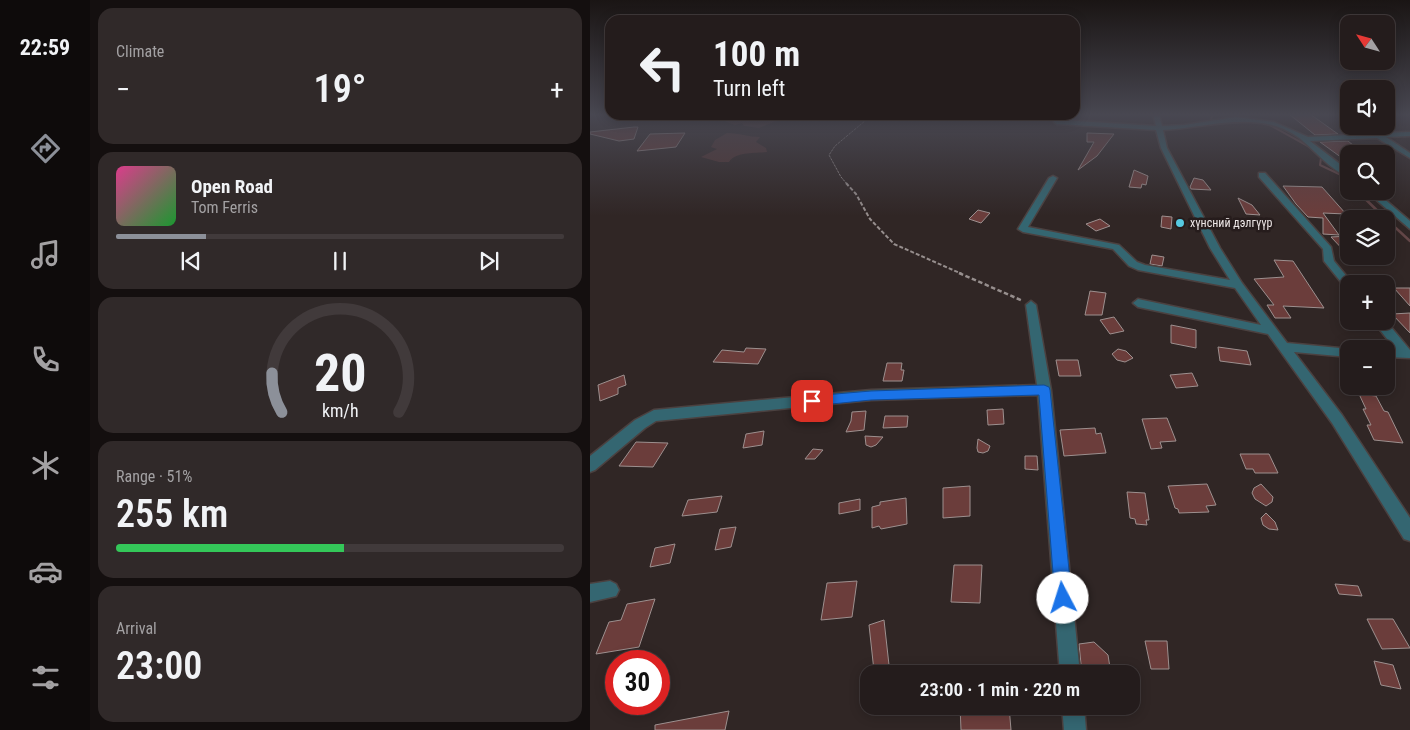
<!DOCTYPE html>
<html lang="en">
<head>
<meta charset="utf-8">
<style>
	:root { --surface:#241c1c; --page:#302929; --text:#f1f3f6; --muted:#a3a1a3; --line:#413a3b; --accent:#8c9099 }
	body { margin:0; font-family:"Roboto Condensed",sans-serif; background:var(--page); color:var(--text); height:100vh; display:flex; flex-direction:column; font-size:19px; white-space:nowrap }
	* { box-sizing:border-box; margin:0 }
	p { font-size:16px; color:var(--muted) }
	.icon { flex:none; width:28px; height:28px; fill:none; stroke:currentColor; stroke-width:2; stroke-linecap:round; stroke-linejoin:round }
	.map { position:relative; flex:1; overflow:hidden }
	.sheet { display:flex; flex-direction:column; gap:8px; padding:8px; background:#140f0f; width:500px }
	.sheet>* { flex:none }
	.guide { position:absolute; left:15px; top:15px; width:475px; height:105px; border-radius:15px; box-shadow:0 2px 12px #0003,0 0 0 1px var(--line); background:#241c1c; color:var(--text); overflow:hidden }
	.needle { width:32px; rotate:306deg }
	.fabs { position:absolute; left:750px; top:15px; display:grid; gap:10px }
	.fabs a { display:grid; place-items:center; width:55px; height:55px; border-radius:10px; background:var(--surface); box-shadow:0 2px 12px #0003,0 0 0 1px var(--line); font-size:25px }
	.speed { position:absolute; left:15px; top:650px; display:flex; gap:10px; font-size:25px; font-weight:700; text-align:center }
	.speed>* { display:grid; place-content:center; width:65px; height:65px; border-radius:50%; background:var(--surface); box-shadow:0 2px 12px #0003,0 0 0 1px var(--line); line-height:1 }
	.speed .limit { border:8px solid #d22; background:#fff; color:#111 }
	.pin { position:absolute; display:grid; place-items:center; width:42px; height:42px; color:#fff; margin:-21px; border-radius:10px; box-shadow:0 2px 8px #0006 }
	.me { position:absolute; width:55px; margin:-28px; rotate:355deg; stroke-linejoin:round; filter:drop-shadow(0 0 4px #0008) }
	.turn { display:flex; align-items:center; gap:18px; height:105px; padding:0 25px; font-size:22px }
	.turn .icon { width:65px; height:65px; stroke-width:2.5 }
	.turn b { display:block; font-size:35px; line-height:42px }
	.big { font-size:38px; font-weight:600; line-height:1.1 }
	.sheet .widget { flex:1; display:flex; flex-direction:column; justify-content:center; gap:8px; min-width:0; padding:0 18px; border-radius:15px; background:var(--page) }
	.sheet .dial { align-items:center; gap:0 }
	.dial svg { height:130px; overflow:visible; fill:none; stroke:var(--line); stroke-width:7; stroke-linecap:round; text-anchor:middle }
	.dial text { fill:var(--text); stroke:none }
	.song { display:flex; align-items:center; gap:15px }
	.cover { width:60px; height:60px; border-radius:8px; background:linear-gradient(135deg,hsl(330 70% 55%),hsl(130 70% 35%)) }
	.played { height:5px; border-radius:2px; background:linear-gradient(90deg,var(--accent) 20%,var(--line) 20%) }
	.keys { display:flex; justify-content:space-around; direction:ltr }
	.heat { display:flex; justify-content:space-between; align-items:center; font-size:28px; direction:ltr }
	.charge { height:8px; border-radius:4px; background:linear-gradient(90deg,#34c759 51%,var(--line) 0) }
	.trip { position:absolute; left:270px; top:665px; width:280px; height:50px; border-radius:15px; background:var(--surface); box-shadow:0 2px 12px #0003,0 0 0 1px var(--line); font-weight:600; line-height:50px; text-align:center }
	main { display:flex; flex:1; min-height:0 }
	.tab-bar { display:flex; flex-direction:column; width:90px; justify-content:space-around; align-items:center; background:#0e0b0b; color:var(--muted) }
	.tab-bar .icon { width:35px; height:35px }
	.tab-bar .active { color:var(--accent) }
	.tab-bar b { font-size:22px; color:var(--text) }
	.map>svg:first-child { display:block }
	.green { fill:#503332 }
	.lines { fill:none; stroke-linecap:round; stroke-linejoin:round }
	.stream-far1 { stroke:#644748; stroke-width:2 }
	.stream { stroke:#644748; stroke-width:2.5 }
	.building { fill:#6b3d3b; stroke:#9d908f }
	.minor-casing { stroke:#4b4140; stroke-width:3 }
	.path-far2 { stroke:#968e8d; stroke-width:1; stroke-dasharray:2.5 1; stroke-linecap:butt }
	.path-far1 { stroke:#968e8d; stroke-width:2; stroke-dasharray:4 2; stroke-linecap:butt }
	.path { stroke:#968e8d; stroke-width:2.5; stroke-dasharray:4.5 2.5; stroke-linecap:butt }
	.minor { fill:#346671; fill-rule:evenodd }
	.route { fill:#1a73e8; stroke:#114b97 }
	.poi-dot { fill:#56c9e1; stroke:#261c1c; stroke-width:2 }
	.labels { text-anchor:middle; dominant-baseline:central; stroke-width:5; stroke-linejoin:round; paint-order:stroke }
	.far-poi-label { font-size:12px; fill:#eee7e7; stroke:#261c1c; text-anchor:start }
</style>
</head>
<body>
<main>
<nav class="tab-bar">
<b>22:59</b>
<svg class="icon active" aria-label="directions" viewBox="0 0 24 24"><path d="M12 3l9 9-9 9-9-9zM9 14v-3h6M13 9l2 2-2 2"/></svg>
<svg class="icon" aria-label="music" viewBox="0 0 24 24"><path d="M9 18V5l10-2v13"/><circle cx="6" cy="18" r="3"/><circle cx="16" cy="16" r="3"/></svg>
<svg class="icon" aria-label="phone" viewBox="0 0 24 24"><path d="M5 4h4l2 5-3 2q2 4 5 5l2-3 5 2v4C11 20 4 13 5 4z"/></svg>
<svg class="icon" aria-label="climate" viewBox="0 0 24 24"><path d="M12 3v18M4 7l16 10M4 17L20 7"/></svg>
<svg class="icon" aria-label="car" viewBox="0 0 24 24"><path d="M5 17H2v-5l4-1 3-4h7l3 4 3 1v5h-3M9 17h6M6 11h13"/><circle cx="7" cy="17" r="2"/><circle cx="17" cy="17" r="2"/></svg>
<svg class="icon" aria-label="filters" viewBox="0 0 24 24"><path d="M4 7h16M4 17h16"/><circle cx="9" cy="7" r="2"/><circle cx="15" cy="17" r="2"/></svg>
</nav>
<section class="sheet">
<div class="widget"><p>Climate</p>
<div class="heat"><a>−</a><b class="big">19°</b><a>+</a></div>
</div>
<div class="widget">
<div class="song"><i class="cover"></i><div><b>Open Road</b><p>Tom Ferris</p></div></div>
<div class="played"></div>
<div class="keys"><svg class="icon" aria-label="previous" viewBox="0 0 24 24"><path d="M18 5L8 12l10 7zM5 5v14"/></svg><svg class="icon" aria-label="pause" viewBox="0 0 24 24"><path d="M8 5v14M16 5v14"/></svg><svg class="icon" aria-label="next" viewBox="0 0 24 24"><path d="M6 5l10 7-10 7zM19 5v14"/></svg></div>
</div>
<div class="widget dial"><svg viewBox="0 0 100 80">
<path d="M14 69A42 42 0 1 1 86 69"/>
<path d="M14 69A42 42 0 0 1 8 45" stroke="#8c9099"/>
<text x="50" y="56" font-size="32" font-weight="700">20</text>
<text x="50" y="72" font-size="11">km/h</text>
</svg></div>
<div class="widget"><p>Range · 51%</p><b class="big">255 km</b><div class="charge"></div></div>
<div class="widget"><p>Arrival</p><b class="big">23:00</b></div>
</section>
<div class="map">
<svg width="820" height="730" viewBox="0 0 820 730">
	<rect width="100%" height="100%" fill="#302625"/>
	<!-- green -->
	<path class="green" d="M139 115H211L186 121 169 128 154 126 152 123 145 125 129 119Z
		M137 133C149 133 159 137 170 137L166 142 176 148 177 152C164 154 147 151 139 162H129L111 157 127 149 121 147 125 140Z"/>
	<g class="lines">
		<!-- stream-far1 -->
		<path class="stream-far1" d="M623 114 620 122 624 121
			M676 123 727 151 731 158 730 165 749 174 759 182"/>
		<!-- stream -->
		<path class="stream" d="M767 191 796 219
			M796 219 820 241"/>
	</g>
	<!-- building -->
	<path class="building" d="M699 114H720L748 134 725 135Z
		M44 127H48L44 139 29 141 0 134V132Z
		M95 133 86 147 47 151 60 134Z
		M497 133 524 134 507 156 488 170 504 142H497Z
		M758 141 769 150H759V163L730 142Z
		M544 170 558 176 556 185 552 184 551 188 539 187Z
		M604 178 613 180 621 190 601 189 600 187Z
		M693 186 732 187 756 214 733 213 749 235 733 234V218L718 217 706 204Z
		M648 198 662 205 670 215 656 214Z
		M388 210 400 213 391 223 379 219Z
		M572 216 582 217 581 229 571 227Z
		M510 219 520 226 506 231 496 224Z
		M759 236V256L741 237Z
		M562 255 574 257 572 266 560 264Z
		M684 260 703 261 734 308 693 306 701 318H685L677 305H684L664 279 694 277Z
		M804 288H820V306Z
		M500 291 516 293 512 315H495Z
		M820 313V333L802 314Z
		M524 317 534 331 520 334 510 320Z
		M581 325 606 330V348L581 343Z
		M628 347 657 351 661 365 630 361Z
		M156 348 176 349 168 364 123 362 132 350 154 352Z
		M528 349 536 351 543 358 535 362 527 360 522 354Z
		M466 360H488L491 376H469Z
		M297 363H312L311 370H314L312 381H293Z
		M602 373 608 386 586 388 580 375Z
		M34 375 36 385 28 388V394L10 401 8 385Z
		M769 394 786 396 794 411 798 412 813 443 784 440 777 425H781L773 409H776Z
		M413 409 414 424 398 425 397 410Z
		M276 411 274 430 256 432 261 421 262 412Z
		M295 416H318L317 427 293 428Z
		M577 418 586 441 570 442 572 448 561 449 552 419Z
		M505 428 506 434 511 433 516 453 474 456 470 430Z
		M174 431 172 445 153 448 156 434Z
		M275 436 293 437 286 445 281 447 276 445Z
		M388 439 400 446 398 451 393 453 388 452 387 448Z
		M46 442 78 443 63 467 29 466Z
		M223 449 233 450 225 459H215Z
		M650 454H679L688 473H665L663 469H656Z
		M435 456H447L448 470 435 469Z
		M617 484 626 505 616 506 619 512 589 513 588 509 585 508 578 486Z
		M671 484 683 497 682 502 676 506 665 499 662 493 664 488Z
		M380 486V516L353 518V488Z
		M537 492 555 493 559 520H556L557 525 546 524 545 519 540 518Z
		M132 496 127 512 92 516 98 500Z
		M316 498 317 524 291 529 289 526 282 528V507L290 505V502Z
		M270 499V510L249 514V503Z
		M676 513 685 522 688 530 679 529 673 525 671 518Z
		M146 527 141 547 125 550 130 529Z
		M85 544 80 563 60 567 65 548Z
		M364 565H392L390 603 361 602Z
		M267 581 262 617 231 620 237 583Z
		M745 584 768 586 772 596 749 594Z
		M65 599 49 647 6 654 19 622 31 620 37 604Z
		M777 619H803L820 648 792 649Z
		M294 620 299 665 284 671 279 625Z
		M555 641H577L579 669H561Z
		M504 642 518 655 521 674H492L489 644Z
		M784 661 803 665 811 689 791 685Z
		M370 706H419L421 730H371Z
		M139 711 135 730H65V725Z"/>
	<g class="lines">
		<!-- minor casing -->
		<g class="minor-casing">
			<path id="minor" d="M563 114H569L572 126 594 125 646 117 684 122 718 137 782 134 771 126H779L790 133 820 132V136L796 137 820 153V158L787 138 720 141 759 171V177C740 170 724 149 708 137 668 109 617 128 573 130L577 148 630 248 652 283 697 343 760 349 759 357 704 352 752 415 820 518V541L814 539 742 423 678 334 548 307 543 303 548 299 671 325 645 288 548 270 539 266 523 249 433 232 428 229 459 178 463 176 467 178 438 227 529 245 547 262 555 265 640 280 620 248 571 148 566 130 467 124 464 122 465 115H471L470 120 566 126Z
				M751 114H759V119Z
				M669 173H675L741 247 744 261 763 284H759V288L755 287 734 261 733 249 669 177Z
				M776 191H785L820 221V229Z
				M441 301 446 305 461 390 490 674H470L448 395 281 400 66 421 55 428 5 470 0 472V456L45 420 64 410 281 390 447 385 436 305Z
				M783 321H796L820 350V358L796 357 795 349H805Z
				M20 581 26 584 29 590 26 596 0 602V584Z
				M472 706H494L496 730H474Z"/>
		</g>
		<!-- path-far2 -->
		<path class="path-far2" d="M257 184 251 177 239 155 245 146 282 115"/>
		<!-- path-far1 -->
		<path class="path-far1" d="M256 183 266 194 280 219 304 244 372 274"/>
		<!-- path -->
		<path class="path" d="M369 273 433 301"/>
		<!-- minor -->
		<use href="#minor" class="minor"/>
	</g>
	<!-- sky -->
	<linearGradient id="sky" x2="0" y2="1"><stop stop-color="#1a1514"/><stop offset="0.53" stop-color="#484751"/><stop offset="1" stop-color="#484751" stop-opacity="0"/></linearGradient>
	<rect width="820" height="216" fill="url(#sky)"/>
	<!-- route -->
	<path class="route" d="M454 385 459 387 460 390 482 598 479 604 473 606 467 604 465 598 449 395 281 400 222 406 218 404 216 401 218 398 222 396 281 391Z"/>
	<!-- markers -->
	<circle class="poi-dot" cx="590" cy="223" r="5"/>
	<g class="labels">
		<!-- far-poi labels -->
		<g class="far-poi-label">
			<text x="600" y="223">хүнсний дэлгүүр</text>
		</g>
	</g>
</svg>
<div class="fabs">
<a><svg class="needle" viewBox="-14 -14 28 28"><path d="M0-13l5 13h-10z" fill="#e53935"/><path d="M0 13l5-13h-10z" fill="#a3a1a3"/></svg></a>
<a><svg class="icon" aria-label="sound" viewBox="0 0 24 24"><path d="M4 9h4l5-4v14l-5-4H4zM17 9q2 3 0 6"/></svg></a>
<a><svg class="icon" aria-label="search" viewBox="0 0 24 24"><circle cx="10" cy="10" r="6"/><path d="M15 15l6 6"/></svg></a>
<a><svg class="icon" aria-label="layers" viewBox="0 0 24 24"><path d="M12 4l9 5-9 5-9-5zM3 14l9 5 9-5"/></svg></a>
<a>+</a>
<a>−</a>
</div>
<div class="speed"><div class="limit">30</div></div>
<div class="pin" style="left:222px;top:401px;background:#d93025"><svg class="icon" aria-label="arrive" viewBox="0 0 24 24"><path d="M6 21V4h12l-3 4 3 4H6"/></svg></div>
<svg class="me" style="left:473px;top:598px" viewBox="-20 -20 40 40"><circle r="19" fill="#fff"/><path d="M0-13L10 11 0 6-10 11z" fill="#1a73e8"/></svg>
<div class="trip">23:00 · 1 min · 220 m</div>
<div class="guide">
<div class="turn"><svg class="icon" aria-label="left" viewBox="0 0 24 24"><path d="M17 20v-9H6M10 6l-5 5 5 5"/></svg><div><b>100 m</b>Turn left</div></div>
</div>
</div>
</main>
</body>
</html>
